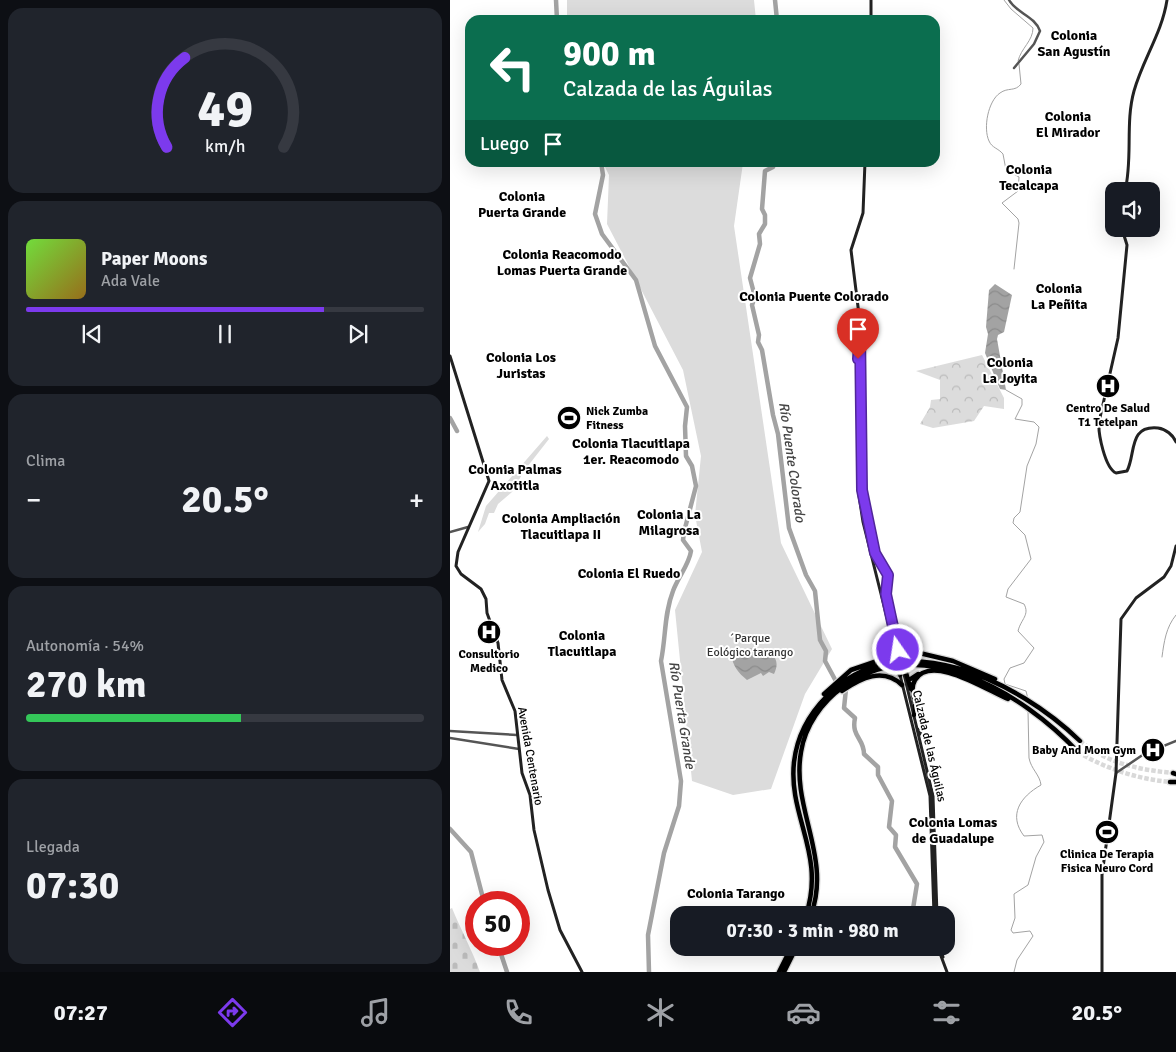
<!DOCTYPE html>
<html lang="es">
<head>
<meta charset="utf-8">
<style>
	:root { --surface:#171b24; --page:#20242c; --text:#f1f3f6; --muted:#9ea1a6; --line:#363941; --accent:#7c3aed }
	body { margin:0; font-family:Signika,sans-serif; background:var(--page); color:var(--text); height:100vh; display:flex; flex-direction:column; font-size:19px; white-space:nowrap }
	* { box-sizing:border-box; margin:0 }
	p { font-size:16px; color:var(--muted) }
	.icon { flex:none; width:28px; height:28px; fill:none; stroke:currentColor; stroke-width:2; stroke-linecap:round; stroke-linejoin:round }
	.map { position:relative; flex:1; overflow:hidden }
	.details { display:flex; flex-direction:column; gap:8px; padding:8px; background:#0d0f14; width:450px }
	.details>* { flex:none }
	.top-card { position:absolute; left:15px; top:15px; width:475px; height:152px; border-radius:15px; box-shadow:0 5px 20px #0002; background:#0b6e4f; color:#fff; overflow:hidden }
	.fabs { position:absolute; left:655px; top:182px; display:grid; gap:10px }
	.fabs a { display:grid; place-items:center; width:55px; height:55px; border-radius:10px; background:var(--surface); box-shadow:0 5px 20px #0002; font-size:25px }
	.speed { position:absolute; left:15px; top:891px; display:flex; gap:10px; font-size:25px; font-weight:700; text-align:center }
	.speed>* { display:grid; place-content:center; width:65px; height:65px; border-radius:50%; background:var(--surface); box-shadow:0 5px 20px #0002; line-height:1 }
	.speed .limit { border:8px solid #d22; background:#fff; color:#111 }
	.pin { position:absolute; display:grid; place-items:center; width:42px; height:42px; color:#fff; margin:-51px -21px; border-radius:50% 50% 50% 0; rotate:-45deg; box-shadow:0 0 5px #0007 }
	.pin .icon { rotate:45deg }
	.me { position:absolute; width:55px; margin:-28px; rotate:347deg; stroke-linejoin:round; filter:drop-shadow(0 0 4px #0008) }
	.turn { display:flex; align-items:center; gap:18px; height:105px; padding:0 15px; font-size:22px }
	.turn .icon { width:65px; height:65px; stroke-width:2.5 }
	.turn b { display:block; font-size:35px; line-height:42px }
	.then { display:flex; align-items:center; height:48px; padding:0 15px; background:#0003; gap:10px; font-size:19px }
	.big { font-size:38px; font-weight:800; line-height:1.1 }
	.details .card { flex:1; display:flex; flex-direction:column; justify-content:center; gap:8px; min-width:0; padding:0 18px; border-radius:15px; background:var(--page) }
	.details .dial { align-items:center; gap:0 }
	.dial svg { height:130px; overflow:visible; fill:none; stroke:var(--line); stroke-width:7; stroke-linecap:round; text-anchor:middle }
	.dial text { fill:var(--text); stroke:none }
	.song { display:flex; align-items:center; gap:15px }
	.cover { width:60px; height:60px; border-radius:8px; background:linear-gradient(135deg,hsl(100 70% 55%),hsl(40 70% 35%)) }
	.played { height:5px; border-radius:2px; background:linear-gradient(90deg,var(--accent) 75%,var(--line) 75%) }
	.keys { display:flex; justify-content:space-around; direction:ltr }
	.heat { display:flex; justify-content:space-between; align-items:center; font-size:28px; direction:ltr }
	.charge { height:8px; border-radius:4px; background:linear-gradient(90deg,#34c759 54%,var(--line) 0) }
	.trip { position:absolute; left:220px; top:906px; width:285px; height:50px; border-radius:15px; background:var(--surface); box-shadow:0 5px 20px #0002; font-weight:800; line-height:50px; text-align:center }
	.tab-bar { display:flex; height:80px; justify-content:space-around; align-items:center; background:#090b0e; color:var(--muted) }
	.tab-bar .icon { width:35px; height:35px }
	.tab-bar .active { color:var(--accent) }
	.tab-bar b { font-size:22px; color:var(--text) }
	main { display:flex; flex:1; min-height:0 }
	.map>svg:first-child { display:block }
	.green { fill:#dcdcdc }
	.forest { fill:url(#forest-crowns) }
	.cemetery { fill:url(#cemetery-stones) }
	.water { fill:url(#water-waves) }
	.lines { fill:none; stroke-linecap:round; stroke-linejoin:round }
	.stream { stroke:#a3a3a3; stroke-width:1 }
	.river { stroke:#a3a3a3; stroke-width:4.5 }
	.motorway-tunnel { stroke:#d9d9d9; stroke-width:4.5; stroke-dasharray:4.5 2; stroke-linecap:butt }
	.motorway-casing { stroke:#dbdbdb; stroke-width:7 }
	.tertiary { stroke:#555; stroke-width:2.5 }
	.secondary { stroke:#222; stroke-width:3 }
	.motorway { stroke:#000; stroke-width:4.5 }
	.motorway-bridge-casing { stroke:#dbdbdb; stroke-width:7; stroke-linecap:butt }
	.motorway-bridge { stroke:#000; stroke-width:4.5 }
	.route-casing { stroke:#51269a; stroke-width:12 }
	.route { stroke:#7c3aed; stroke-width:9 }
	.labels { text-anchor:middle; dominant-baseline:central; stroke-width:4; stroke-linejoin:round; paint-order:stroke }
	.poi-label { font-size:12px; font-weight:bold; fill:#000; stroke:#fff }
	.park-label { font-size:12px; fill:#333; stroke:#fff }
	.street-label { font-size:12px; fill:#000; stroke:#fff }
	.neighbourhood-label { font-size:14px; font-weight:bold; fill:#000; stroke:#fff }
	.water-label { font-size:14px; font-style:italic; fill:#444; stroke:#fff }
</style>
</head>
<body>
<main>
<section class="details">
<div class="card dial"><svg viewBox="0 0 100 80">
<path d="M14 69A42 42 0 1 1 86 69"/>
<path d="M14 69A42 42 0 0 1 25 14" stroke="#7c3aed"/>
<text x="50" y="56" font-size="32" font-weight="700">49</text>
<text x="50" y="72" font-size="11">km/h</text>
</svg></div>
<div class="card">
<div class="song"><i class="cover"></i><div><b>Paper Moons</b><p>Ada Vale</p></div></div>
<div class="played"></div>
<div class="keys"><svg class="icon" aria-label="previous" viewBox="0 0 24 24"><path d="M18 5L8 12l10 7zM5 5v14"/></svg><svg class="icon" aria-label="pause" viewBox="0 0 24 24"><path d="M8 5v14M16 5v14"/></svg><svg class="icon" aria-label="next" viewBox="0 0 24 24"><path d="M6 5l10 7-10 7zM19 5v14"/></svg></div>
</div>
<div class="card"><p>Clima</p>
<div class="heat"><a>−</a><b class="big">20.5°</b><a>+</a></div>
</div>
<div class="card"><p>Autonomía · 54%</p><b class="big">270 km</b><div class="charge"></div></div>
<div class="card"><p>Llegada</p><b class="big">07:30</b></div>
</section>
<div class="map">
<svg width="726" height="972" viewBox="0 0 726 972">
	<defs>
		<pattern id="forest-crowns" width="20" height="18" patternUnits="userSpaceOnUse" patternTransform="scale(1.25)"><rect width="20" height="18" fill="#dcdcdc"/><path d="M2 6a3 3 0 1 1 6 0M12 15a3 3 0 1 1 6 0" fill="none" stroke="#bbb"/></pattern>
		<pattern id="cemetery-stones" width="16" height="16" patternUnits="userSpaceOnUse" patternTransform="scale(1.25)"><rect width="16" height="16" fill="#dcdcdc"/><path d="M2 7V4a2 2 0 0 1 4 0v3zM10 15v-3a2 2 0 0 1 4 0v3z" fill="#bbb"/></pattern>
		<pattern id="water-waves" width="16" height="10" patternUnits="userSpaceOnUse" patternTransform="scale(1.25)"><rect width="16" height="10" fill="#a3a3a3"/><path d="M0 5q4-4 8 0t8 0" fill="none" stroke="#8b8b8b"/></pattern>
	</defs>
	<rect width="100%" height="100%" fill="#fff"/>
	<!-- green -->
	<path class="green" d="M117 0H304L306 20H117Z
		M153 163H293L284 226 331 543 382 649 355 694 321 789 283 795 242 781 225 610 252 552 245 515 251 456 233 370 157 224 159 175Z
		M97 436 99 439 74 471 62 492 48 504 44 513H39L35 524 28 532 36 506Z"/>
	<!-- forest -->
	<path class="forest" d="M532 355 554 398V409L534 406 524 421 483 428 470 424 480 407 481 400 490 399V380L466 371Z"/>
	<!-- cemetery -->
	<path class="cemetery" d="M2 908C11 930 22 950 30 972H0V909Z"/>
	<!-- water -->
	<path class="water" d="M545 284 562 295 554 332 548 335 547 339 556 390 550 389 535 353 538 334 536 327 539 290Z
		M297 648C313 650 334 653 324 674L319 672 313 676 311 673 297 680C288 673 281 664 282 653Z"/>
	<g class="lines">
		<!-- stream -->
		<path class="stream" d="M554 0 561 9 583 28C583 41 571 48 568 61
			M564 269 569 223 568 219 552 203 568 191 569 177 556 170 553 154C548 148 542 148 539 141 533 128 538 101 550 93 558 87 565 92 571 84L569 64
			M556 390 572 399V405L565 419 584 422 589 427 586 444 577 466 570 512 564 518 563 523 575 535 581 559 558 589 556 597 574 604C580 615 571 619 568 631L584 648 574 663 560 668 554 679 555 684 576 691 578 699
			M712 657C714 642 716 627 726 615
			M564 972 567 960 583 936 580 931 563 933 561 930 565 918 564 894 578 885 586 857 594 842 592 835 574 836C558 815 570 797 591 785 590 775 581 769 579 758L578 711"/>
		<!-- river -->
		<path class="river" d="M106 0 107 20
			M325 0 327 20
			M151 162 153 175 145 214 152 234 186 280 205 346 237 407 235 426 236 456 242 466 246 486 234 532 233 540 241 551C239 565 228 577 223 591 214 614 216 637 211 661L231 781 229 806 214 853 198 935 199 972
			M321 162 323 167 315 171 312 209 315 215V224L309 234 310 244 300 278 305 297 302 305 309 335 308 342 312 350 323 415 328 434 339 528 356 575 365 591 370 640 376 651 375 661 388 685 396 689 394 708 405 718C401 737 414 738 414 754L428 767V775L442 801 439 827 446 835 445 847 467 884 462 915
			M0 418 7 431
			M0 829 21 852 34 902
			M48 945 57 972"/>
		<!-- motorway-tunnel -->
		<path class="motorway-tunnel" d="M630 741C656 763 690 770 723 773
			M628 752C656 769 688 779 720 782"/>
		<!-- motorway casing -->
		<g class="motorway-casing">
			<path id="motorway" d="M441 633 443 649
				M445 633 452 644 461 651 503 661 545 679
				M448 650 451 655
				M448 670 450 675
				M455 670 461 689
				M459 680 468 674
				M392 691C411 678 433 667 452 685
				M374 694 401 670 436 658 442 647
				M464 715C469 703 458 692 465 680 481 653 538 691 558 699
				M723 773 726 774
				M720 782H726
				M356 915C376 854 338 817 344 762 347 736 359 714 377 696 449 621 569 682 630 741
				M361 915C382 857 341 808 351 752 355 726 372 702 393 687 470 631 573 693 628 752
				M329 972 341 948
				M334 972 346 948"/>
		</g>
		<!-- tertiary -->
		<path class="tertiary" d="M559 0C566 13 585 16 590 31L584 44 564 68
			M0 532 18 527
			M0 731 67 735
			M0 738 69 749
			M666 773 694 754 726 741"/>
		<!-- secondary -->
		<path class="secondary" d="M421 20V0
			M415 162 413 213 401 250 412 339 411 481 425 553 438 575 436 598 448 650
			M675 191C683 159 675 123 684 91 693 59 712 33 717 0
			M672 229 677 245 668 338 649 422C648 434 655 468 666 473L677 471C686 454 678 425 708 428 716 429 723 435 726 442
			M410 332 408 489 413 522 441 634
			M0 356 39 481 8 552 6 566 11 574 31 589 36 599 37 613 48 643 52 680 65 711 72 773 80 795 84 830 98 890 110 930 132 972
			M453 670 483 796 487 915
			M450 675 480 796 484 915
			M468 729 476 741
			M488 948 497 972
			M490 948 493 957
			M652 972V875L666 773 671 619 686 598 714 577 721 566 726 546"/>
		<!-- motorway -->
		<use href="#motorway" class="motorway"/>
		<!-- motorway-bridge casing -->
		<g class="motorway-bridge-casing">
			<path id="motorway-bridge" d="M451 655 455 670
				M444 656 448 670"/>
		</g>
		<!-- motorway-bridge -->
		<use href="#motorway-bridge" class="motorway-bridge"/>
	</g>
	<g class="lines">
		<!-- route casing -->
		<g class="route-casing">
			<path id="route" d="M408 359 410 331 412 490 425 553 438 575 436 594 448 650"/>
		</g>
		<!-- route -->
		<use href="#route" class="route"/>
	</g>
	<!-- icons -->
	<defs>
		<g id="hospital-disc" transform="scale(1.25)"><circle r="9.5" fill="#000" stroke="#fff"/><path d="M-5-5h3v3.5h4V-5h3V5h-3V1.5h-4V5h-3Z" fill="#fff"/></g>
		<g id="stadium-disc" transform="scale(1.25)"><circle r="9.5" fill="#000" stroke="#fff"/><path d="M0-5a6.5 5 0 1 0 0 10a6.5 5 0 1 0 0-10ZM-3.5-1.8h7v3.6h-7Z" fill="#fff"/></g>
	</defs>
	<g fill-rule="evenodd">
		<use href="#hospital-disc" x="658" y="386"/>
		<use href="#stadium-disc" x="119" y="418"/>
		<use href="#hospital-disc" x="39" y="632"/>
		<use href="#hospital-disc" x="703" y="750"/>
		<use href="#stadium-disc" x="657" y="832"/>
	</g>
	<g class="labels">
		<!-- poi labels -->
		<g class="poi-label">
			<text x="658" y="408">Centro De Salud<tspan x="658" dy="14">T1 Tetelpan</tspan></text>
			<text x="136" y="411" text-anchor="start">Nick Zumba<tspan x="136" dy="14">Fitness</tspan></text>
			<text x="39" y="654">Consultorio<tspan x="39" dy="14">Medico</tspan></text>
			<text x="686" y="750" text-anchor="end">Baby And Mom Gym</text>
			<text x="657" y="854">Clinica De Terapia<tspan x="657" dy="14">Fisica Neuro Cord</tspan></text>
		</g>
		<!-- park labels -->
		<g class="park-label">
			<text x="300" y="638">´Parque<tspan x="300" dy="14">Eológico tarango</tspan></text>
		</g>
		<!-- street labels -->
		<g class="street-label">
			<text transform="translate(479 746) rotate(77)">Calzada de las Águilas</text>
			<text transform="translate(80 756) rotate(80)">Avenida Centenario</text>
		</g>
		<!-- neighbourhood labels -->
		<g class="neighbourhood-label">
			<text x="624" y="35">Colonia<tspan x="624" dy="16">San Agustín</tspan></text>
			<text x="618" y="116">Colonia<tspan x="618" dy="16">El Mirador</tspan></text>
			<text x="579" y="169">Colonia<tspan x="579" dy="16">Tecalcapa</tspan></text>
			<text x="72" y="196">Colonia<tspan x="72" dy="16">Puerta Grande</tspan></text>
			<text x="112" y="254">Colonia Reacomodo<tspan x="112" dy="16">Lomas Puerta Grande</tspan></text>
			<text x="609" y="288">Colonia<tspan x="609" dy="16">La Peñita</tspan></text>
			<text x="364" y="296">Colonia Puente Colorado</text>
			<text x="71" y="357">Colonia Los<tspan x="71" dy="16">Juristas</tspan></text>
			<text x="560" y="362">Colonia<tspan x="560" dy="16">La Joyita</tspan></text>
			<text x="181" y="443">Colonia Tlacuitlapa<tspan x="181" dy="16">1er. Reacomodo</tspan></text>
			<text x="65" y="469">Colonia Palmas<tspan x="65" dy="16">Axotitla</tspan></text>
			<text x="219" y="514">Colonia La<tspan x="219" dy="16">Milagrosa</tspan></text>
			<text x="111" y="518">Colonia Ampliación<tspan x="111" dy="16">Tlacuitlapa II</tspan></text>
			<text x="179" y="573">Colonia El Ruedo</text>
			<text x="132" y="635">Colonia<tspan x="132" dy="16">Tlacuitlapa</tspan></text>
			<text x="503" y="822">Colonia Lomas<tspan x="503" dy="16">de Guadalupe</tspan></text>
			<text x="286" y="893">Colonia Tarango</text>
		</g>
		<!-- water labels -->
		<g class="water-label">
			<text transform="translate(342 462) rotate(82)">Río Puente Colorado</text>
			<text transform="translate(232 715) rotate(81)">Río Puerta Grande</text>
		</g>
	</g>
</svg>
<div class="fabs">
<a><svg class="icon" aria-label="sound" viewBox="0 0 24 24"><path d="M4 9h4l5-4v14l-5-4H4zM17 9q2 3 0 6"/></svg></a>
</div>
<div class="speed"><div class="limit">50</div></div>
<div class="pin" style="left:408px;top:359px;background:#d93025"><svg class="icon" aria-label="arrive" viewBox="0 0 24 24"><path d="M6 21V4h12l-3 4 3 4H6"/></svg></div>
<svg class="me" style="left:448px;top:650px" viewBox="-20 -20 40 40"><circle r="17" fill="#7c3aed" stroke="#fff" stroke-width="3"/><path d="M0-11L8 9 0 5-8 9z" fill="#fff"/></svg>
<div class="trip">07:30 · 3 min · 980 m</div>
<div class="top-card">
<div class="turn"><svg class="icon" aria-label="left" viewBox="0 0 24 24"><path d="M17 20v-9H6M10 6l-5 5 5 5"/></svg><div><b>900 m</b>Calzada de las Águilas</div></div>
<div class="then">Luego<svg class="icon" aria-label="arrive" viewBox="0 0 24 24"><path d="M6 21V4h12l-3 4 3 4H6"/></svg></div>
</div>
</div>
</main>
<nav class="tab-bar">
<b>07:27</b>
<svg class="icon active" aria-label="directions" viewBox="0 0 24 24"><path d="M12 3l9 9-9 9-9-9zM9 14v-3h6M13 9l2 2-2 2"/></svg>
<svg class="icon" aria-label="music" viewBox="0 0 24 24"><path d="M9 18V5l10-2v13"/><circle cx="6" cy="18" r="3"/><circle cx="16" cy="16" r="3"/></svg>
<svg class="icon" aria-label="phone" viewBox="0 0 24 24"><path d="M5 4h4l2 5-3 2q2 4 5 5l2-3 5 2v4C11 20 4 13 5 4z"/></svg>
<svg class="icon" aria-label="climate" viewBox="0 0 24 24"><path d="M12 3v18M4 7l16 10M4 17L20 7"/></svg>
<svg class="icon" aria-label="car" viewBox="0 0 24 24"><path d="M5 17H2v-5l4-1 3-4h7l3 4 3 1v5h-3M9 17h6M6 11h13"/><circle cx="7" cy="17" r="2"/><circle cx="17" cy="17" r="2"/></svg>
<svg class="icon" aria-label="filters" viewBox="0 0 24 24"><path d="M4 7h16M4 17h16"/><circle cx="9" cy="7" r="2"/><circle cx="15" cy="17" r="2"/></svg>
<b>20.5°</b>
</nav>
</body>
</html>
